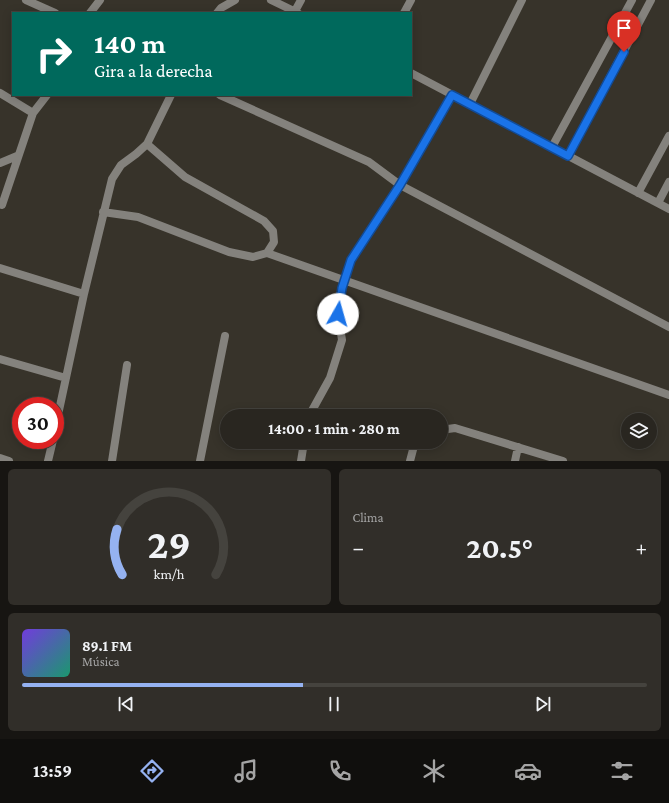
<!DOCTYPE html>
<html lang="es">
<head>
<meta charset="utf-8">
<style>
	:root { --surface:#292620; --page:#312e29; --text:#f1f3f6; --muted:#a5a5a5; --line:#45433e; --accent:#95b2f1 }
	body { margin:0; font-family:"Crimson Pro",serif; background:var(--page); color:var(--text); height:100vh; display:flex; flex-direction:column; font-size:15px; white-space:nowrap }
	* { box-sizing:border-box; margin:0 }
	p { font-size:13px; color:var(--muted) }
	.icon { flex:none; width:22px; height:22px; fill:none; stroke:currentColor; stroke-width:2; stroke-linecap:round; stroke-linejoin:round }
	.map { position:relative; height:461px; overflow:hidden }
	.side { display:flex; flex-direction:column; gap:8px; padding:8px; background:#171512; flex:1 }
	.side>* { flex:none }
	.guide { position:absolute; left:12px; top:12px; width:400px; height:84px; border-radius:0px; box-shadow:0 2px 10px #0003,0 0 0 1px var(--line); background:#00695c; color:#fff; overflow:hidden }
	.fabs { position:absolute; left:621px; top:413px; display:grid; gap:8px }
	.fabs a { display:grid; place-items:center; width:36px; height:36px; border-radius:50%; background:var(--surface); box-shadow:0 2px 10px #0003,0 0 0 1px var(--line); font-size:20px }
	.speed { position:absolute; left:12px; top:397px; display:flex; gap:8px; font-size:20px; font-weight:700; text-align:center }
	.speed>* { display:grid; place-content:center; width:52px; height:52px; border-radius:50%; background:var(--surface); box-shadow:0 2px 10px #0003,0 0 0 1px var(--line); line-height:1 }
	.speed .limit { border:6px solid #d22; background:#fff; color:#111 }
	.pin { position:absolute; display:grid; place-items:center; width:34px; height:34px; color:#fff; margin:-41px -17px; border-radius:50% 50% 50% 0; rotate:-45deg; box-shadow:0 0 4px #0007 }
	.pin .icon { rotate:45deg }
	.me { position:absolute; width:44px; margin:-22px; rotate:7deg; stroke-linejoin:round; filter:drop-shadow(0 0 3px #0008) }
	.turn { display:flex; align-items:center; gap:14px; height:84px; padding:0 16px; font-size:18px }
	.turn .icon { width:52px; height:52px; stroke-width:2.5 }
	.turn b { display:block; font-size:28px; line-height:34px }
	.big { font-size:30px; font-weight:700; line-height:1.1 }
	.side .widget { flex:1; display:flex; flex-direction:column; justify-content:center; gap:6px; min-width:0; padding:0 14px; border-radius:6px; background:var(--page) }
	.side .dial { align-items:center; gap:0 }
	.dial svg { height:104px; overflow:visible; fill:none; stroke:var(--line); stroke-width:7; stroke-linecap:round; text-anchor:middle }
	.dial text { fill:var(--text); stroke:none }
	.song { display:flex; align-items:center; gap:12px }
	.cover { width:48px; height:48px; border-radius:6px; background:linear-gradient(135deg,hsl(260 70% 55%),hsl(160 70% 35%)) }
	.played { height:4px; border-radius:2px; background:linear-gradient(90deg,var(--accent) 45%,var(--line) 45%) }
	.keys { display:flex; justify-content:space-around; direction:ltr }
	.heat { display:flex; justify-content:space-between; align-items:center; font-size:22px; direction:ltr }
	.side .tiles { flex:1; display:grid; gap:8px; grid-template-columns:1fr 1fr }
	.widget:last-child { grid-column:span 2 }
	.trip { position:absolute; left:220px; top:409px; width:228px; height:40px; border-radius:20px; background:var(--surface); box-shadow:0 2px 10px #0003,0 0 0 1px var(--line); font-weight:700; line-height:40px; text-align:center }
	.menu { display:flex; height:64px; justify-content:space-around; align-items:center; background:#100f0d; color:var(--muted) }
	.menu .icon { width:28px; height:28px }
	.menu .on { color:var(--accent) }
	.menu b { font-size:18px; color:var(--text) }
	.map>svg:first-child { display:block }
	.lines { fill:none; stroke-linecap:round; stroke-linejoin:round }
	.minor { stroke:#84827d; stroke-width:8 }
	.route-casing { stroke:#114b97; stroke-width:10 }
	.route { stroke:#1a73e8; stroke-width:7 }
</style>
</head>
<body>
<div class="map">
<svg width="669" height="461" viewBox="0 0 669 461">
	<rect width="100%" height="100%" fill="#37332a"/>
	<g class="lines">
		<!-- minor -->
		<path class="minor" d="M26 0 55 13
			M271 0 298 13
			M295 11 301 0
			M90 13 100 0
			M217 13 221 8 235 0
			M404 13 411 0
			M411 73 669 209
			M0 93 33 113
			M220 95 369 162 400 185 669 327
			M470 104 522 0
			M147 144 185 177 264 221 273 231 274 242 267 253
			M552 147 632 0
			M568 156 651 0
			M0 163 17 156
			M638 193 669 136
			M658 203 669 182
			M2 205 33 113 47 95
			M103 212 138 217 229 252 253 257 267 253 669 395
			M0 268 84 294
			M0 359 66 378
			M309 416 330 378 342 340 338 314 342 288 351 260 400 185 452 95
			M55 429 84 294 112 179 121 165 136 154 147 144 171 95
			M441 430 455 428 563 461
			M0 458 9 461
			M48 461 53 440
			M112 461 127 365
			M200 461 225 336
			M301 461 304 442
			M410 461 415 442
			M515 461 518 447"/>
	</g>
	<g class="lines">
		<!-- route casing -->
		<g class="route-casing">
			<path id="route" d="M338 314 342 288 351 260 400 185 452 95 568 156 624 52"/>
		</g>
		<!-- route -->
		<use href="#route" class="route"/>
	</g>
</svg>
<div class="fabs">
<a><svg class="icon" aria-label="layers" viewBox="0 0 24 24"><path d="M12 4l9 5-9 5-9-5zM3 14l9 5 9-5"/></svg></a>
</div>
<div class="speed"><div class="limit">30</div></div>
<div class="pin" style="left:624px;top:52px;background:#d93025"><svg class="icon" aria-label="arrive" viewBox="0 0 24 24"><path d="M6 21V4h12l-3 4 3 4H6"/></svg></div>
<svg class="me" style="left:338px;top:314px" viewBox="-20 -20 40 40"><circle r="19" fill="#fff"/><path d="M0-13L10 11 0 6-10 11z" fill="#1a73e8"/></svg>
<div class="trip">14:00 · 1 min · 280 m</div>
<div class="guide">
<div class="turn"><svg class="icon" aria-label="right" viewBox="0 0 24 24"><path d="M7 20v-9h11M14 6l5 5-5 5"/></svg><div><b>140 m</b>Gira a la derecha</div></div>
</div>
</div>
<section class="side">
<div class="tiles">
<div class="widget dial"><svg viewBox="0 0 100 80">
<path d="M14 69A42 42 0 1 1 86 69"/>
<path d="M14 69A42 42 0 0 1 10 34" stroke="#95b2f1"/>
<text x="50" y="56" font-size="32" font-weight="700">29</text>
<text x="50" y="72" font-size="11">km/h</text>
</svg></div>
<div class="widget"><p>Clima</p>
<div class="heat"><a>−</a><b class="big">20.5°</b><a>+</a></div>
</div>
<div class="widget">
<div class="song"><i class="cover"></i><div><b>89.1 FM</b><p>Música</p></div></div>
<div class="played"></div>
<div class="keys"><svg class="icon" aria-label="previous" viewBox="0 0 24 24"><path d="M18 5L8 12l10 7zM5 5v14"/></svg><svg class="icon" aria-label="pause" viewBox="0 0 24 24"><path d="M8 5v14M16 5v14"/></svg><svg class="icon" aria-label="next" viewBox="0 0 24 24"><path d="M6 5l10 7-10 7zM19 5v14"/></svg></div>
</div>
</div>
</section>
<nav class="menu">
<b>13:59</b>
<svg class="icon on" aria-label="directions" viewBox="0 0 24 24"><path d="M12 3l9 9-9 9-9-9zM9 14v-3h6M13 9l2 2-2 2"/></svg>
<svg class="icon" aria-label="music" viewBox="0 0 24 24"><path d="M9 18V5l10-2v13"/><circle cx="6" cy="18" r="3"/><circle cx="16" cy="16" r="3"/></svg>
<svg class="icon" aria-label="phone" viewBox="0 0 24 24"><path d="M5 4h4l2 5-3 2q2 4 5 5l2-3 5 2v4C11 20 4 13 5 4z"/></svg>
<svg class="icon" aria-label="climate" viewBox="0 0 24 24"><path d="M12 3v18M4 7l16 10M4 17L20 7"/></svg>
<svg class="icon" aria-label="car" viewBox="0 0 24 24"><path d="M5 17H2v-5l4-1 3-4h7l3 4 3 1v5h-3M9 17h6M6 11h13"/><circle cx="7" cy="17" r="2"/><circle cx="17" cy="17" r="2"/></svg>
<svg class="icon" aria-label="filters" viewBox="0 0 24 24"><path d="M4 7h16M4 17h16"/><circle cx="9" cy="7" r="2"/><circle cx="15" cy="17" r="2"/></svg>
</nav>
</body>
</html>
